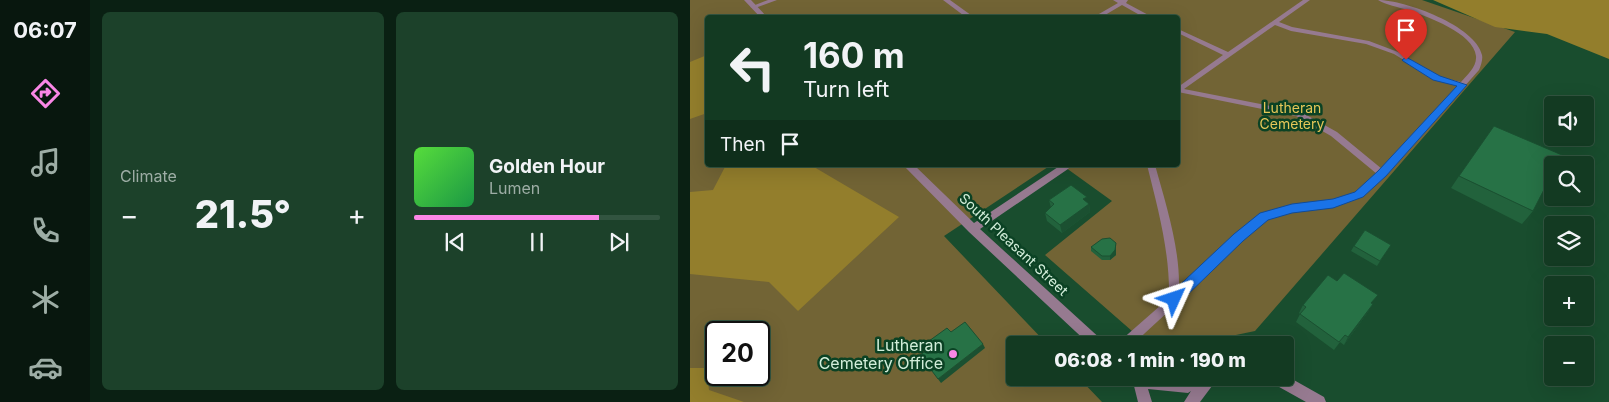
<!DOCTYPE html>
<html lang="en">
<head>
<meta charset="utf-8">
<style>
	:root { --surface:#133a22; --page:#1c412a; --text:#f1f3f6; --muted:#9dada5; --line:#325440; --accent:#fa87e6 }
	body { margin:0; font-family:Inter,sans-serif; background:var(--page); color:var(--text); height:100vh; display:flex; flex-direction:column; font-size:19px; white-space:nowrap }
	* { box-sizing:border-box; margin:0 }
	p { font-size:16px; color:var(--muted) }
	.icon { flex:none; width:28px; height:28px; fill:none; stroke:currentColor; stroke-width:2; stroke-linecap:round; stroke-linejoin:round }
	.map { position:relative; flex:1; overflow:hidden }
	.side { display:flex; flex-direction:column; gap:12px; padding:12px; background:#0a2013; width:600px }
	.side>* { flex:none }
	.banner { position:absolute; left:15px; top:15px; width:475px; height:152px; border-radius:5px; box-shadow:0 5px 20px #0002,0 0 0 1px var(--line); background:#133a22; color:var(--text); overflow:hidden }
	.controls { position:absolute; left:854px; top:96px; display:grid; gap:10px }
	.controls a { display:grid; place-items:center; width:50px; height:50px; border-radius:5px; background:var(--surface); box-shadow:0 5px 20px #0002,0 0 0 1px var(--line); font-size:25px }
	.speed { position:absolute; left:15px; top:321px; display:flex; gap:10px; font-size:25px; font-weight:700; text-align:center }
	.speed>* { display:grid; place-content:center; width:65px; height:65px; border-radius:50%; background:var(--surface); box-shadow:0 5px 20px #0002,0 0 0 1px var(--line); line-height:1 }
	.speed .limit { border:2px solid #111; border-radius:8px; background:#fff; color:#111 }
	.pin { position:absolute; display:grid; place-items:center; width:42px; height:42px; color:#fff; margin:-51px -21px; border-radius:50% 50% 50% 0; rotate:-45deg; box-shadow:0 0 5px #0007 }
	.pin .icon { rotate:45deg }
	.me { position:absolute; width:55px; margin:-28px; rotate:48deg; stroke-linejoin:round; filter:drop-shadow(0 0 4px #0008) }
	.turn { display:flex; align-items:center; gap:18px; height:105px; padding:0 15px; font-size:22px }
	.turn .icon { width:65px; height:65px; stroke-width:2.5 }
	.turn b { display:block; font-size:35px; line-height:42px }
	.then { display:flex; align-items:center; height:48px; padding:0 15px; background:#0003; gap:10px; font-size:19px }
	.big { font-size:38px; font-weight:800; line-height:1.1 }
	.side .tile { flex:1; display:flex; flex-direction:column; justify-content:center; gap:8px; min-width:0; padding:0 18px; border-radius:8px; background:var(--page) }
	.song { display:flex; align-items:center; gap:15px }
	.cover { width:60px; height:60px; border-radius:8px; background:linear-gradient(135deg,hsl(110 70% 55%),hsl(140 70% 35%)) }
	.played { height:5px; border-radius:2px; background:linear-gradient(90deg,var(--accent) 75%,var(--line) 75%) }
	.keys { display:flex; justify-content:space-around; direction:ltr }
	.heat { display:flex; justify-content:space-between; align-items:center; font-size:28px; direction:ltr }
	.side .tiles { flex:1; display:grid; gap:12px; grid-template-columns:repeat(2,1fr) }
	.trip { position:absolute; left:316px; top:336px; width:288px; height:50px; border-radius:5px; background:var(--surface); box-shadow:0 5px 20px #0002,0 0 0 1px var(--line); font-weight:800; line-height:50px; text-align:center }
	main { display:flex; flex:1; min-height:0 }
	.menu { display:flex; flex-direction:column; width:90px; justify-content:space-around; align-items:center; background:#08170e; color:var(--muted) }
	.menu .icon { width:35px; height:35px }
	.menu .current { color:var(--accent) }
	.menu b { font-size:22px; color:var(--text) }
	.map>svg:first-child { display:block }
	.green { fill:#726435; fill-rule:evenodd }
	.forest { fill:#937e2c }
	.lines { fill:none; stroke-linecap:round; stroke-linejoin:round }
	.lane { fill:#967a90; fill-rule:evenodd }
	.street { fill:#967a90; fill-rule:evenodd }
	.wall { fill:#22623c }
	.shaded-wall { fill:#1b5031 }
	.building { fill:#277246; stroke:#1b5031 }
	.route { fill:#1a73e8; stroke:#114b97 }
	.poi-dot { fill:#fa87e6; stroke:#0b4224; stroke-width:2 }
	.labels { text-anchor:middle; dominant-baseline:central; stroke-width:5; stroke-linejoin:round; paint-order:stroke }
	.park-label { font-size:14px; fill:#e6c759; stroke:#0b4224 }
	.street-label { font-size:14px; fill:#d3eeda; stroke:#0b4224 }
	.near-poi-label { font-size:16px; fill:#d3eeda; stroke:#0b4224; text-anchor:end }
</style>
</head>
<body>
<main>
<nav class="menu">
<b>06:07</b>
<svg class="icon current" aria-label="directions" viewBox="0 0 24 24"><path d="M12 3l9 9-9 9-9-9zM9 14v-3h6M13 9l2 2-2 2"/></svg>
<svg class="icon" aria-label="music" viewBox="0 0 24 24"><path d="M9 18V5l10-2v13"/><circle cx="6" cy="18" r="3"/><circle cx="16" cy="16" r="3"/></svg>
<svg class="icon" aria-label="phone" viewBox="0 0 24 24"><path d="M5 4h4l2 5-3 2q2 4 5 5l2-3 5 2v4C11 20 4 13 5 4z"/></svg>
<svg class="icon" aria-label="climate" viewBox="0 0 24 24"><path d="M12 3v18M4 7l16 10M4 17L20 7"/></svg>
<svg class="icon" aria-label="car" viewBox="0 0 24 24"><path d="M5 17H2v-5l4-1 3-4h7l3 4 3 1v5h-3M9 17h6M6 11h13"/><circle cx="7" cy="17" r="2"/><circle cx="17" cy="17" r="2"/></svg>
</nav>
<section class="side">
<div class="tiles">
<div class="tile"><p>Climate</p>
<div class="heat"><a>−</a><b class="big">21.5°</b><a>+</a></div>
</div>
<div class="tile">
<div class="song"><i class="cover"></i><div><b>Golden Hour</b><p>Lumen</p></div></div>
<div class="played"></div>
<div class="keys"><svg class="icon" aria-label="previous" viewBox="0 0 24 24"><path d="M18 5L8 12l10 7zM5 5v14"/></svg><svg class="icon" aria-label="pause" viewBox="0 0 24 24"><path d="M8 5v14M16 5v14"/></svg><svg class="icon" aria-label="next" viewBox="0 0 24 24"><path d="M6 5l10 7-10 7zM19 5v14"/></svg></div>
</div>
</div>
</section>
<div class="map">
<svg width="919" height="402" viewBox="0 0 919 402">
	<rect width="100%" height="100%" fill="#194d2e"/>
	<!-- green -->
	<path class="green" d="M0 0H732L825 32 565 331 498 345H458L355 255 422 201 372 165H488V18H18V165H361L254 236 358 345H325V378H389L412 402H0ZM26 332H69V375H26Z"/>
	<!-- forest -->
	<path class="forest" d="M743 0H919V59L857 34 805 27Z
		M17 55V113L0 119V62Z
		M36 165H124V167L209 217 108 311 79 282 0 274V192L23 190Z
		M0 368H16L19 390 54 402H0Z"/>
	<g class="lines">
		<!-- lane -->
		<path class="lane" d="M78 0H87L65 8 60 7Z
			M253 0H260L285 18H277Z
			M423 0H438L436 3 464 18H455L432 5 410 18H402L428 3Z
			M613 0H620L589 22 602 27 679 41 708 52 749 77 771 82C777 75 787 67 786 56 784 33 736 16 718 10 708 7 696 5 688 0 715 0 786 26 792 55 793 59 791 65 789 70L695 176 672 196 643 207 602 211 577 219 551 240 518 275 442 345H429L430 341 479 298C480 252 468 209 457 165H465C476 205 490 247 489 289L512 269 545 234 571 214 602 205 642 201 666 192 687 174 641 136 606 116 488 92V87L533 55 488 33V29L538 52ZM585 25 601 31 676 44 704 54 745 79 768 86 692 169 647 132 611 112 494 89Z"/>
		<!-- street -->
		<path class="street" d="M54 0H61L78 18H71Z
			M213 165H224L284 223 371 165H379L380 167 378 169 290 229 413 341 415 345H400L279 232Z
			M595 375 634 397 636 402H616L582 383 580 378H595Z
			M438 378C457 375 478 381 497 379 507 379 517 377 528 378L510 402H494L501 391 498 393 458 389 462 402H448L444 386Z"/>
	</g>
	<!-- wall -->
	<path class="wall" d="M769 176 843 211 832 224 761 188Z
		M359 200 397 202 399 204 400 212 372 233 357 221 355 213 361 208Z
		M426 243V255L420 260H412L401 251V247Z
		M664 246 698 249 687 266 661 251Z
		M682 304 678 312 654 345 650 342 644 350 606 322 610 314 609 313 613 305Z"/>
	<!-- shaded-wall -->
	<path class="shaded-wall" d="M399 204 400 212 372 233 370 225Z
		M426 243V255L420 260V256Z
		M683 304 678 312 654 345 658 337Z
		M293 344 295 348 251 383 248 379Z"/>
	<!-- building -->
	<path class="building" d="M804 126 872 155 867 165H862V174L843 211 769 176Z
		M381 185 397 197 393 199 399 204 370 225 355 213 364 204 359 200Z
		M675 230 701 245 690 261 664 246Z
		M420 238 426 243 425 250 420 256H412L401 247 412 239Z
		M654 273 688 295 681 303 683 304 658 337 655 335 649 342 610 314 616 307 613 305 638 275 647 281Z
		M275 322 293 344 248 379 230 355 243 346 239 341 257 328 261 332Z"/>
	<!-- route -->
	<path class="route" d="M716 57 750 76 777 85 696 176 673 197 643 208 602 213 578 220 553 241 489 303 484 305 479 303 477 299 479 295 544 234 570 213 602 204 643 199 665 192 688 171 767 86 743 80 713 61 712 60Z"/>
	<!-- markers -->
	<circle class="poi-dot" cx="263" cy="354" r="5"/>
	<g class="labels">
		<!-- park labels -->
		<g class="park-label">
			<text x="602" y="107">Lutheran<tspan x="602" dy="16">Cemetery</tspan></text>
		</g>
		<!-- street labels -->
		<g class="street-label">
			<text transform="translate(324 244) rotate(43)">South Pleasant Street</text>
		</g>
		<!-- near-poi labels -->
		<g class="near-poi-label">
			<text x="253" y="345">Lutheran<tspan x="253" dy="18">Cemetery Office</tspan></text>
		</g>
	</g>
</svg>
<div class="controls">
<a><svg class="icon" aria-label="sound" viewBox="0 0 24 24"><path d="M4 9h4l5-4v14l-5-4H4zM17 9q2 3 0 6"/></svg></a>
<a><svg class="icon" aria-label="search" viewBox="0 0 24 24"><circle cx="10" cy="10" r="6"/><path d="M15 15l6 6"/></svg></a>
<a><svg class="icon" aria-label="layers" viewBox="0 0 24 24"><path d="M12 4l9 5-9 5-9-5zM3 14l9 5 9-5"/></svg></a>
<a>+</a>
<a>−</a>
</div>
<div class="speed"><div class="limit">20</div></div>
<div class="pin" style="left:716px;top:60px;background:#d93025"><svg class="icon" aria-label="arrive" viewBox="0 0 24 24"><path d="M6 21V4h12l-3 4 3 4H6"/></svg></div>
<svg class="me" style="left:484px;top:299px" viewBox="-20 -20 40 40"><path d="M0-17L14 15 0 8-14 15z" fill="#1a73e8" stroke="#fff" stroke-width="4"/></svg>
<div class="trip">06:08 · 1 min · 190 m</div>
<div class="banner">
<div class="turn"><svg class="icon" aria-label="left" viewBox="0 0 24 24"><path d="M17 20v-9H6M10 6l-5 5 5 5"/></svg><div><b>160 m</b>Turn left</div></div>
<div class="then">Then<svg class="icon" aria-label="arrive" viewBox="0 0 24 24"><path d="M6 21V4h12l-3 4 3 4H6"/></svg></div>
</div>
</div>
</main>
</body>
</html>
